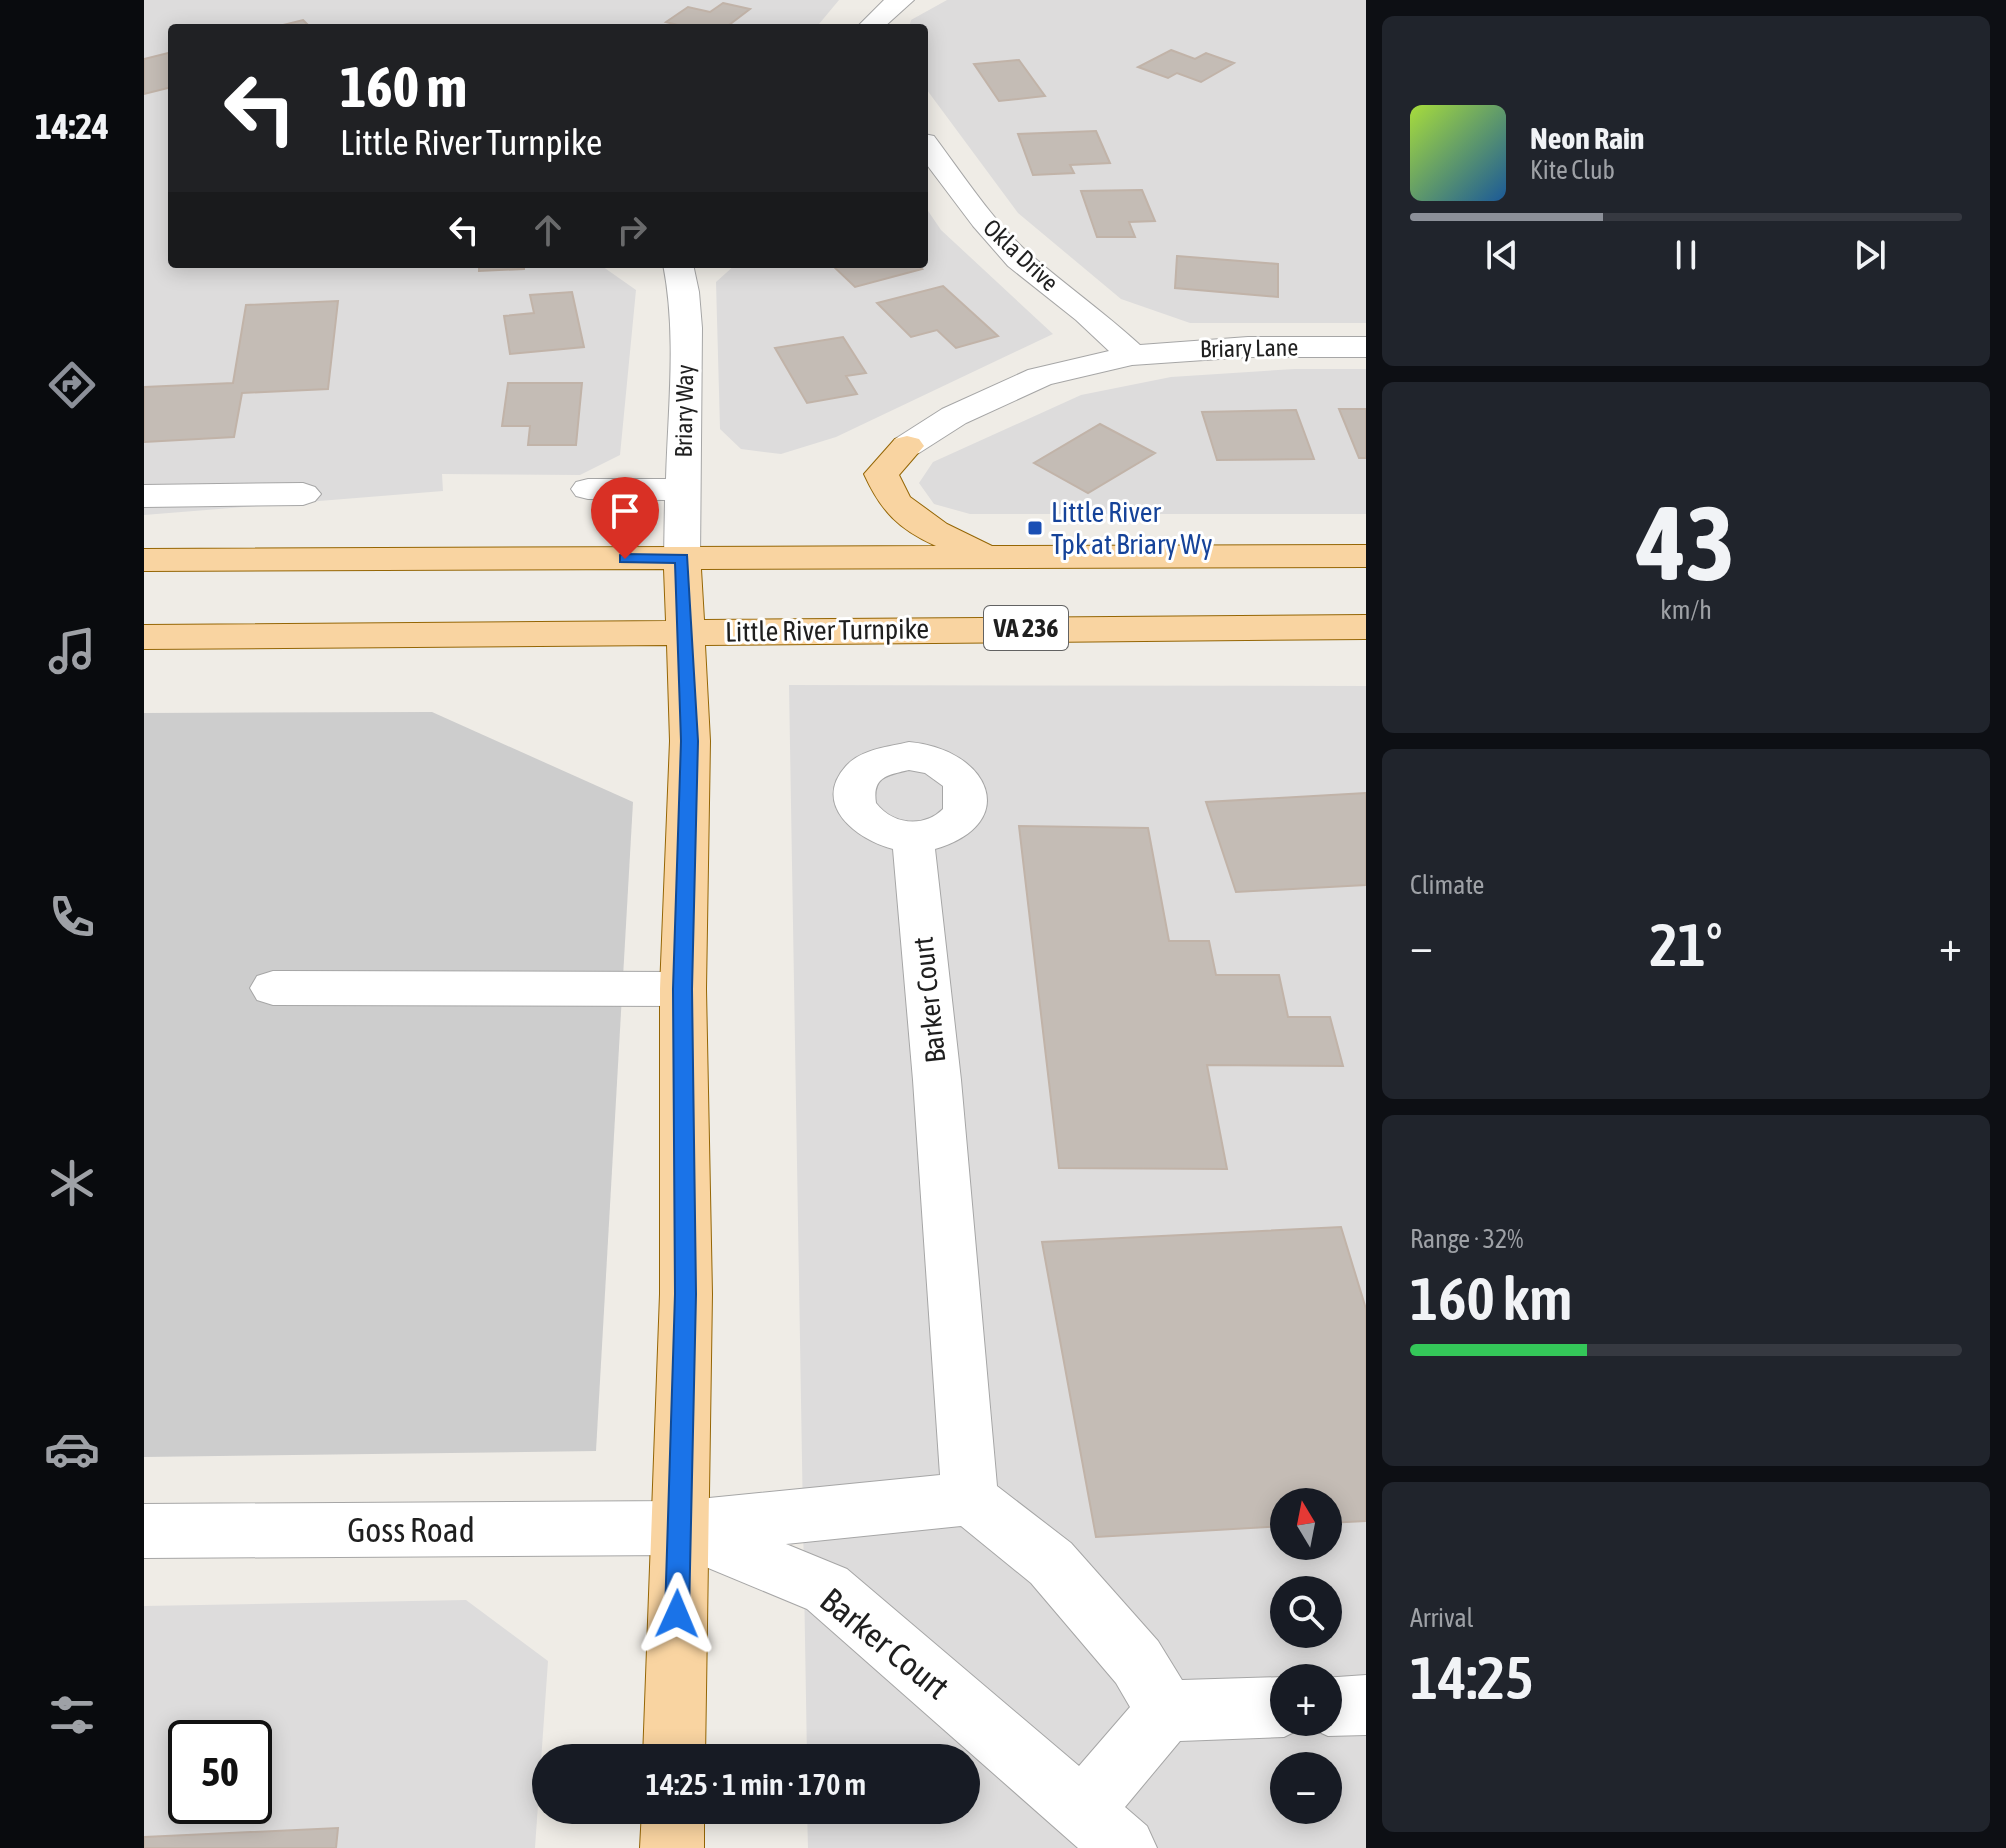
<!DOCTYPE html>
<html lang="en">
<head>
<meta charset="utf-8">
<style>
	:root { --surface:#171b24; --page:#20242c; --text:#f1f3f6; --muted:#9ea1a6; --line:#363941; --accent:#8c9099 }
	body { margin:0; font-family:"Asap Condensed",sans-serif; background:var(--page); color:var(--text); height:100vh; display:flex; flex-direction:column; font-size:30px; white-space:nowrap }
	* { box-sizing:border-box; margin:0 }
	p { font-size:26px; color:var(--muted) }
	.icon { flex:none; width:44px; height:44px; fill:none; stroke:currentColor; stroke-width:2; stroke-linecap:round; stroke-linejoin:round }
	.map { position:relative; flex:1; overflow:hidden }
	.sheet { display:flex; flex-direction:column; gap:16px; padding:16px; background:#0d0f14; width:640px }
	.sheet>* { flex:none }
	.top-card { position:absolute; left:24px; top:24px; width:760px; height:244px; border-radius:8px; box-shadow:0 4px 20px #0003; background:#202124; color:#fff; overflow:hidden }
	.needle { width:52px; rotate:350deg }
	.fabs { position:absolute; left:1126px; top:1488px; display:grid; gap:16px }
	.fabs a { display:grid; place-items:center; width:72px; height:72px; border-radius:50%; background:var(--surface); box-shadow:0 4px 20px #0003; font-size:40px }
	.speed { position:absolute; left:24px; top:1720px; display:flex; gap:16px; font-size:40px; font-weight:700; text-align:center }
	.speed>* { display:grid; place-content:center; width:104px; height:104px; border-radius:50%; background:var(--surface); box-shadow:0 4px 20px #0003; line-height:1 }
	.speed .limit { border:4px solid #111; border-radius:12px; background:#fff; color:#111 }
	.pin { position:absolute; display:grid; place-items:center; width:68px; height:68px; color:#fff; margin:-82px -34px; border-radius:50% 50% 50% 0; rotate:-45deg; box-shadow:0 0 8px #0007 }
	.pin .icon { rotate:45deg }
	.me { position:absolute; width:88px; margin:-44px; rotate:1deg; stroke-linejoin:round; filter:drop-shadow(0 0 6px #0008) }
	.turn { display:flex; align-items:center; gap:28px; height:168px; padding:0 40px; font-size:36px }
	.turn .icon { width:104px; height:104px; stroke-width:2.5 }
	.turn b { display:block; font-size:56px; line-height:68px }
	.lanes { display:flex; align-items:center; height:76px; padding:0 40px; background:#0003; justify-content:center; gap:40px; direction:ltr }
	.lanes .off { opacity:.35 }
	.big { font-size:60px; font-weight:600; line-height:1.1 }
	.sheet .widget { flex:1; display:flex; flex-direction:column; justify-content:center; gap:12px; min-width:0; padding:0 28px; border-radius:12px; background:var(--page) }
	.sheet .dial { align-items:center; gap:0 }
	.dial b { font-size:104px; line-height:1 }
	.song { display:flex; align-items:center; gap:24px }
	.cover { width:96px; height:96px; border-radius:12px; background:linear-gradient(135deg,hsl(80 70% 55%),hsl(210 70% 35%)) }
	.played { height:8px; border-radius:4px; background:linear-gradient(90deg,var(--accent) 35%,var(--line) 35%) }
	.keys { display:flex; justify-content:space-around; direction:ltr }
	.heat { display:flex; justify-content:space-between; align-items:center; font-size:44px; direction:ltr }
	.charge { height:12px; border-radius:6px; background:linear-gradient(90deg,#34c759 32%,var(--line) 0) }
	.trip { position:absolute; left:388px; top:1744px; width:448px; height:80px; border-radius:40px; background:var(--surface); box-shadow:0 4px 20px #0003; font-weight:600; line-height:80px; text-align:center }
	main { display:flex; flex:1; min-height:0 }
	.dock { display:flex; flex-direction:column; width:144px; justify-content:space-around; align-items:center; background:#090b0e; color:var(--muted) }
	.dock .icon { width:56px; height:56px }
	.dock .active { color:var(--accent) }
	.dock b { font-size:36px; color:var(--text) }
	.map>svg:first-child { display:block }
	.residential { fill:#dddcdc; fill-rule:evenodd }
	.religious { fill:#cdcdcd }
	.building { fill:#c4bcb5; stroke:#c1b3a8; stroke-width:2 }
	.lines { fill:none; stroke-linecap:round; stroke-linejoin:round }
	.minor-casing { stroke:#a6a6a6; stroke-width:2 }
	.major-casing { stroke:#956605; stroke-width:2 }
	.minor { fill:#fff; fill-rule:evenodd }
	.major { fill:#f9d4a1; fill-rule:evenodd }
	.route { fill:#1a73e8; stroke:#114b97; stroke-width:2 }
	.transit-dot { fill:#1a4fb4; stroke:#fff; stroke-width:3 }
	.labels { text-anchor:middle; dominant-baseline:central; stroke-width:6; stroke-linejoin:round; paint-order:stroke }
	.far-street-label { font-size:24px; fill:#1f1f1f; stroke:#fff }
	.shield { fill:#fff; stroke:#626262; stroke-width:2 }
	.shield-label { font-size:26px; font-weight:bold; fill:#1f1f1f }
	.transit-label { font-size:28px; fill:#164399; stroke:#fff; text-anchor:start }
	.street-label { font-size:28px; fill:#1f1f1f; stroke:#fff }
	.near-street-label { font-size:34px; fill:#1f1f1f; stroke:#fff }
</style>
</head>
<body>
<main>
<nav class="dock">
<b>14:24</b>
<svg class="icon active" aria-label="directions" viewBox="0 0 24 24"><path d="M12 3l9 9-9 9-9-9zM9 14v-3h6M13 9l2 2-2 2"/></svg>
<svg class="icon" aria-label="music" viewBox="0 0 24 24"><path d="M9 18V5l10-2v13"/><circle cx="6" cy="18" r="3"/><circle cx="16" cy="16" r="3"/></svg>
<svg class="icon" aria-label="phone" viewBox="0 0 24 24"><path d="M5 4h4l2 5-3 2q2 4 5 5l2-3 5 2v4C11 20 4 13 5 4z"/></svg>
<svg class="icon" aria-label="climate" viewBox="0 0 24 24"><path d="M12 3v18M4 7l16 10M4 17L20 7"/></svg>
<svg class="icon" aria-label="car" viewBox="0 0 24 24"><path d="M5 17H2v-5l4-1 3-4h7l3 4 3 1v5h-3M9 17h6M6 11h13"/><circle cx="7" cy="17" r="2"/><circle cx="17" cy="17" r="2"/></svg>
<svg class="icon" aria-label="filters" viewBox="0 0 24 24"><path d="M4 7h16M4 17h16"/><circle cx="9" cy="7" r="2"/><circle cx="15" cy="17" r="2"/></svg>
</nav>
<div class="map">
<svg width="1222" height="1848" viewBox="0 0 1222 1848">
	<rect width="100%" height="100%" fill="#efece6"/>
	<!-- residential -->
	<path class="residential" d="M0 0H695L675 24V28H28V264H455L492 290 476 455 436 475 298 474 299 491 0 515Z
		M803 0H1222V323H1046L977 299 874 213 780 86V28H765L767 20Z
		M780 205 797 230 909 334 692 437 637 454 597 449 576 429 572 282 592 264H780Z
		M1150 369H1222V514H826L790 504 775 483 789 462 937 395 1027 377Z
		M645 685 1222 686V1848H664L663 1810H822V1758H663ZM1140 1502H1184V1546H1140ZM1140 1590H1184V1634H1140ZM1140 1678H1184V1722H1140ZM1140 1766H1184V1810H1140Z
		M322 1600 404 1661 391 1848H0V1606ZM42 1738H110V1806H42Z"/>
	<!-- religious -->
	<path class="religious" d="M288 712 489 802 452 1451 0 1457V713Z"/>
	<!-- building -->
	<path class="building" d="M579 3 606 9 581 28H536L538 26 522 22 544 7 566 12Z
		M159 20 167 28H127Z
		M1027 50 1051 59 1062 53 1090 63 1057 82 1033 73 1024 78 994 67Z
		M28 52V87L0 94V59Z
		M875 60 901 96 855 101 830 64Z
		M952 131 966 163 926 165 930 173 889 175 874 134Z
		M998 190 1011 221 985 222 991 237H953L937 191Z
		M1033 256 1134 264V297L1031 288Z
		M335 264H380V269L335 271Z
		M687 264H772L778 269 711 287Z
		M799 286 854 336 812 348 793 330 767 337 733 303Z
		M428 292 440 347 366 354 360 316 390 313 386 295Z
		M194 301 184 389 98 393 90 437 0 442V387L89 383 102 305Z
		M699 337 722 373 702 376 713 394 663 403 631 348Z
		M364 383H438L432 445H384L386 426H358Z
		M1195 409H1222V458H1215Z
		M1152 410 1170 459 1073 460 1058 412Z
		M956 424 1011 453 944 493 890 463Z
		M1222 793V885L1092 892 1062 802Z
		M875 826 1004 828 1025 941H1065L1072 975H1135L1144 1017H1186L1199 1066 1063 1065 1083 1169 915 1168Z
		M1197 1227 1222 1309V1521L1184 1523V1502H1140V1526L952 1537 898 1242Z
		M194 1828 192 1848H0V1837Z"/>
	<g class="lines">
		<!-- minor casing -->
		<g class="minor-casing">
			<path id="minor" d="M740 0H770L739 28H712Z
				M780 134 790 136C820 176 849 222 887 255 923 286 961 313 996 345L1104 337H1222V357H1104L988 365 907 384 822 423 775 453 763 456 751 453 746 446 751 439 798 409 884 370 965 351 932 320 864 266 829 226 780 161Z
				M519 264H549L555 292 558 328 556 559 551 567 538 570 525 567 520 559 521 500 444 499 432 496 427 489 432 482 444 479H522C524 408 533 334 519 264Z
				M159 483 171 487 177 494 171 501 159 505 0 507V485Z
				M765 742C845 749 879 823 791 849L817 1080 853 1486 927 1543 1014 1641 1038 1680 1140 1677 1143 1678H1140V1722H1184V1678H1179L1222 1675V1735L1184 1736 1162 1726 1140 1737 1036 1741 981 1807 1003 1826 1013 1848H934L663 1609 533 1555 0 1558V1504L535 1501 796 1475 769 1080 749 849C713 840 667 805 702 766 717 749 744 747 765 742ZM765 770 781 773 799 786V809C780 828 749 825 732 803 728 777 743 775 765 770ZM817 1526 887 1583 972 1683 986 1707 935 1766 703 1569 642 1544Z
				M129 971 539 972 555 977 562 989 555 1001 539 1006 129 1005 113 1000 106 988 113 976Z"/>
		</g>
		<!-- major casing -->
		<g class="major-casing">
			<path id="major" d="M763 436 775 439 780 446 755 475 766 497 803 524 848 546 1222 545V567L557 569 560 620 1222 615V639L561 645 566 741 562 989 568 1294 561 1758H499L516 1294V989L526 741 523 645 0 649V625L522 621 520 569 0 571V549L792 546C754 529 737 511 720 474L751 439Z
				M498 1810H560V1848H496Z"/>
		</g>
		<!-- minor -->
		<use href="#minor" class="minor"/>
		<!-- major -->
		<use href="#major" class="major"/>
	</g>
	<!-- route -->
	<path class="route" d="M481 554 543 555 554 741 548 989 552 1294 545 1614 542 1623 533 1626 524 1623 521 1614 531 1294 529 989 537 741 531 563 476 562V555Z"/>
	<!-- markers -->
	<rect class="transit-dot" x="883" y="520" width="16" height="16" rx="4"/>
	<g class="labels">
		<!-- far-street labels -->
		<g class="far-street-label">
			<text transform="translate(877 255) rotate(43)">Okla Drive</text>
			<text transform="translate(1105 348) rotate(-1)">Briary Lane</text>
			<text transform="translate(540 411) rotate(-89)">Briary Way</text>
		</g>
		<!-- shield labels -->
		<rect class="shield" x="840" y="606" width="84" height="44" rx="6"/>
		<g class="shield-label">
			<text x="882" y="628">VA 236</text>
		</g>
		<!-- transit labels -->
		<g class="transit-label">
			<text x="907" y="512">Little River<tspan x="907" dy="32">Tpk at Briary Wy</tspan></text>
		</g>
		<!-- street labels -->
		<g class="street-label">
			<text transform="translate(683 630) rotate(-1)">Little River Turnpike</text>
			<text transform="translate(785 1000) rotate(-96)">Barker Court</text>
		</g>
		<!-- near-street labels -->
		<g class="near-street-label">
			<text x="267" y="1529">Goss Road</text>
			<text transform="translate(741 1643) rotate(39)">Barker Court</text>
		</g>
	</g>
</svg>
<div class="fabs">
<a><svg class="needle" viewBox="-14 -14 28 28"><path d="M0-13l5 13h-10z" fill="#e53935"/><path d="M0 13l5-13h-10z" fill="#9ea1a6"/></svg></a>
<a><svg class="icon" aria-label="search" viewBox="0 0 24 24"><circle cx="10" cy="10" r="6"/><path d="M15 15l6 6"/></svg></a>
<a>+</a>
<a>−</a>
</div>
<div class="speed"><div class="limit">50</div></div>
<div class="pin" style="left:481px;top:559px;background:#d93025"><svg class="icon" aria-label="arrive" viewBox="0 0 24 24"><path d="M6 21V4h12l-3 4 3 4H6"/></svg></div>
<svg class="me" style="left:533px;top:1614px" viewBox="-20 -20 40 40"><path d="M0-17L14 15 0 8-14 15z" fill="#1a73e8" stroke="#fff" stroke-width="4"/></svg>
<div class="trip">14:25 · 1 min · 170 m</div>
<div class="top-card">
<div class="turn"><svg class="icon" aria-label="left" viewBox="0 0 24 24"><path d="M17 20v-9H6M10 6l-5 5 5 5"/></svg><div><b>160 m</b>Little River Turnpike</div></div>
<div class="lanes"><svg class="icon" aria-label="left" viewBox="0 0 24 24"><path d="M17 20v-9H6M10 6l-5 5 5 5"/></svg><svg class="icon off" aria-label="ahead" viewBox="0 0 24 24"><path d="M12 20V5M6 11l6-6 6 6"/></svg><svg class="icon off" aria-label="right" viewBox="0 0 24 24"><path d="M7 20v-9h11M14 6l5 5-5 5"/></svg></div>
</div>
</div>
<section class="sheet">
<div class="widget">
<div class="song"><i class="cover"></i><div><b>Neon Rain</b><p>Kite Club</p></div></div>
<div class="played"></div>
<div class="keys"><svg class="icon" aria-label="previous" viewBox="0 0 24 24"><path d="M18 5L8 12l10 7zM5 5v14"/></svg><svg class="icon" aria-label="pause" viewBox="0 0 24 24"><path d="M8 5v14M16 5v14"/></svg><svg class="icon" aria-label="next" viewBox="0 0 24 24"><path d="M6 5l10 7-10 7zM19 5v14"/></svg></div>
</div>
<div class="widget dial"><b>43</b><p>km/h</p></div>
<div class="widget"><p>Climate</p>
<div class="heat"><a>−</a><b class="big">21°</b><a>+</a></div>
</div>
<div class="widget"><p>Range · 32%</p><b class="big">160 km</b><div class="charge"></div></div>
<div class="widget"><p>Arrival</p><b class="big">14:25</b></div>
</section>
</main>
</body>
</html>
